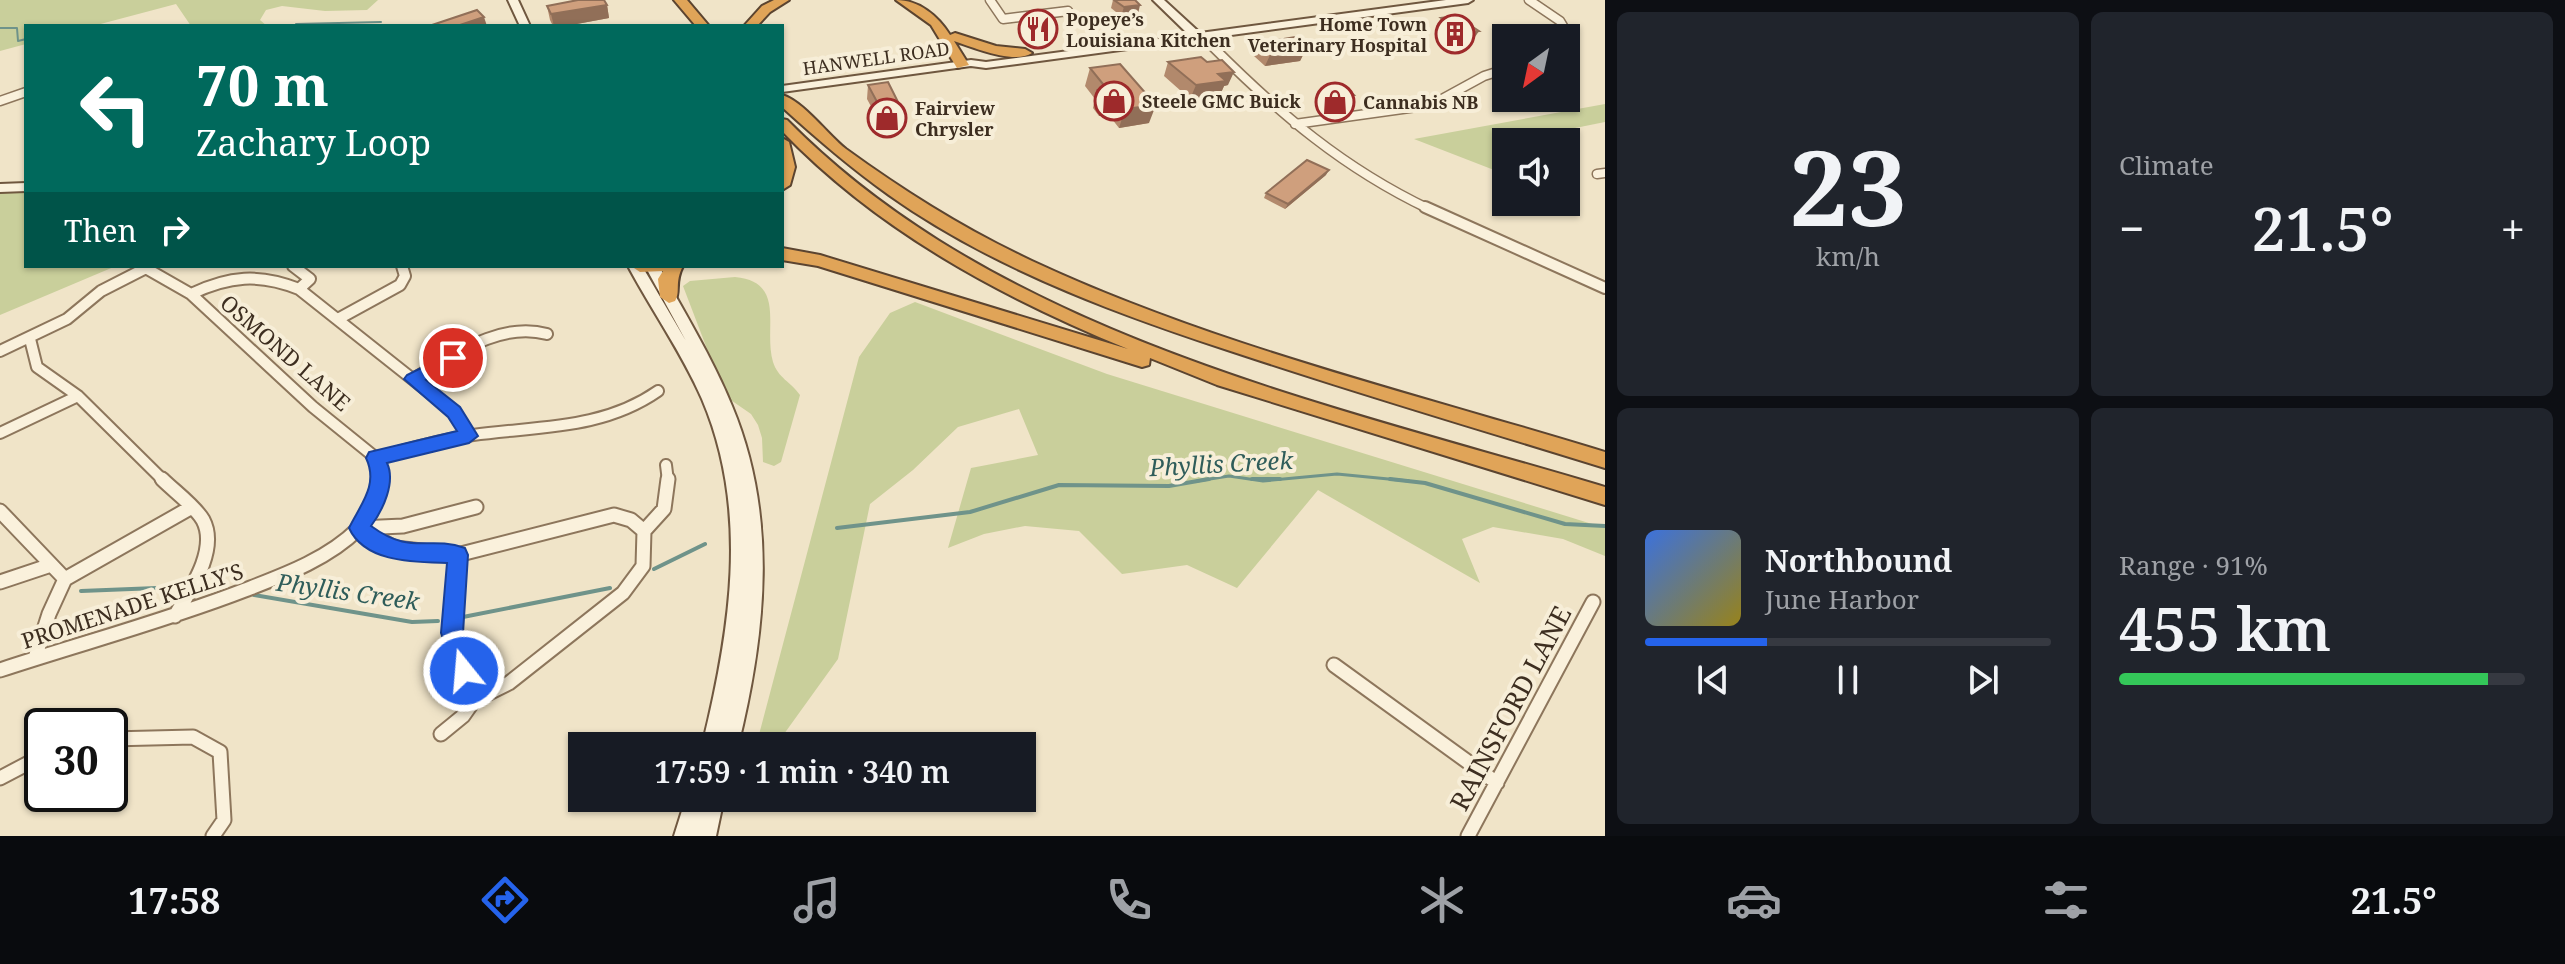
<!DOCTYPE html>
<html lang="en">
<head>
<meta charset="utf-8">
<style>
	:root { --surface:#171b24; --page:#20242c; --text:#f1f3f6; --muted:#9ea1a6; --line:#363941; --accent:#2563eb }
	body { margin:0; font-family:"Noto Serif",serif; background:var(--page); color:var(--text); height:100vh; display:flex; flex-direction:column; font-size:30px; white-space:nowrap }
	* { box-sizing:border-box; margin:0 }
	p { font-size:26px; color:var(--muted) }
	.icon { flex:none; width:44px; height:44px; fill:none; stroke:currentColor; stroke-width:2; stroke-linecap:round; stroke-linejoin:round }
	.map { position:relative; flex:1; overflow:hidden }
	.details { display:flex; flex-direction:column; gap:12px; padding:12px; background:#0d0f14; width:960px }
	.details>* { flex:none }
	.top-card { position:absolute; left:24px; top:24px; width:760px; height:244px; border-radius:0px; box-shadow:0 2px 6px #0004; background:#00695c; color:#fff; overflow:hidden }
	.needle { width:52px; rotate:213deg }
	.controls { position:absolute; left:1492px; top:24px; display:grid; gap:16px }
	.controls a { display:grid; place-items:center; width:88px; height:88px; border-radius:0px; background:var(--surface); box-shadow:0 2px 6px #0004; font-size:40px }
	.speed { position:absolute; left:24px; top:708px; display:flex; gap:16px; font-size:40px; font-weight:700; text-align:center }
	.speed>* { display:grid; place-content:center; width:104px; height:104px; border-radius:50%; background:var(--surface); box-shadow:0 2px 6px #0004; line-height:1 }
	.speed .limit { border:4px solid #111; border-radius:12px; background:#fff; color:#111 }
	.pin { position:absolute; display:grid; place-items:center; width:68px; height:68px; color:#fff; margin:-34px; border:4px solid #fff; border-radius:50%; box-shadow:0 2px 8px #0007 }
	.me { position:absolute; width:88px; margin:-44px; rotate:343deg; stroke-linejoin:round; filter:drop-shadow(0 0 6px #0008) }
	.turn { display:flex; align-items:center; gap:28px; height:168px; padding:0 40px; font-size:36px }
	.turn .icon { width:104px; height:104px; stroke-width:2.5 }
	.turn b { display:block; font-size:56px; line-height:68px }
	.then { display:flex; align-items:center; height:76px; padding:0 40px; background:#0003; gap:16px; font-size:30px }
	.big { font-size:60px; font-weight:600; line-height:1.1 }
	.details .tile { flex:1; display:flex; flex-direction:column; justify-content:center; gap:12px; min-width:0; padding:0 28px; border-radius:12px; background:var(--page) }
	.details .dial { align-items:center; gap:0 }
	.dial b { font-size:104px; line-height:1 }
	.song { display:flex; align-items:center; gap:24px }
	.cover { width:96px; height:96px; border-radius:12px; background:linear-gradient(135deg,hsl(220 70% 55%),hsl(50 70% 35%)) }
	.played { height:8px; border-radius:4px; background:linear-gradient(90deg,var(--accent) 30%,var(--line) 30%) }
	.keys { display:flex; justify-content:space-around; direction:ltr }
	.heat { display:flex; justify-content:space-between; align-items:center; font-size:44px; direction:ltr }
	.charge { height:12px; border-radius:6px; background:linear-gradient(90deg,#34c759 91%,var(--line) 0) }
	.details .tiles { flex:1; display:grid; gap:12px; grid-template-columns:repeat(2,1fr) }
	.trip { position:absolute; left:568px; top:732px; width:468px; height:80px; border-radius:0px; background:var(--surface); box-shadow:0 2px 6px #0004; font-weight:600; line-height:80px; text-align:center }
	.dock { display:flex; height:128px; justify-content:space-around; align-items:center; background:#090b0e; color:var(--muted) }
	.dock .icon { width:56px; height:56px }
	.dock .on { color:var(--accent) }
	.dock b { font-size:36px; color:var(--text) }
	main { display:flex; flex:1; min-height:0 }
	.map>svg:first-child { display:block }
	.green { fill:#c9cf9b }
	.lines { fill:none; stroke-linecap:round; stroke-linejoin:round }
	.stream-far2 { stroke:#6f938a; stroke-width:2 }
	.stream-far1 { stroke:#6f938a; stroke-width:3 }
	.stream { stroke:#6f938a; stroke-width:4 }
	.street-far2-casing { stroke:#8d765c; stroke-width:11 }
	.street-far1-casing { stroke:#8d765c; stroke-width:14 }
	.street-casing { stroke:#8d765c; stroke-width:17 }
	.secondary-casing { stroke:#6f573f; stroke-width:4 }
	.highway-casing { stroke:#5b4430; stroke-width:4 }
	.street-far2 { stroke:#faf1dc; stroke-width:8 }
	.street-far1 { stroke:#faf1dc; stroke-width:10 }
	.street { stroke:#faf1dc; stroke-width:13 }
	.secondary { fill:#faf1dc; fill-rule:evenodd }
	.highway { fill:#e0a458; fill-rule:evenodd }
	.wall { fill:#b2896c }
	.shaded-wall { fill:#916f58 }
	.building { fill:#cf9f7d; stroke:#916f58; stroke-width:2 }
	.route { fill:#2563eb; stroke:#184099; stroke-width:2 }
	.labels { text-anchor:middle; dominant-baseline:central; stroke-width:8; stroke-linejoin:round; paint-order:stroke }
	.far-poi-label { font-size:18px; font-weight:bold; fill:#3d2e20; stroke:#f7eed8; text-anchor:start }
	.far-street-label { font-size:18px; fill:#3d2e20; stroke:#f7eed8 }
	.street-label { font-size:22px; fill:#3d2e20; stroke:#f7eed8 }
	.water-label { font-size:24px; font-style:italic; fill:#2f5d5a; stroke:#f7eed8 }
	.near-street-label { font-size:26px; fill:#3d2e20; stroke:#f7eed8 }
</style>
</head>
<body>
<main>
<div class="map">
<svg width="1605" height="836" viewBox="0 0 1605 836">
	<rect width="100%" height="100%" fill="#f0e4c8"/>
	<!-- green -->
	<path class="green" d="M0 0H378L367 10 325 11 282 6 266 10 260 20 267 26H191L176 4 93 26H26V44L0 51Z
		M1605 104V122L1506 142V153L1494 170 1414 139Z
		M26 187V266H116L0 315V188Z
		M735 277C787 282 763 328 773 362 778 378 791 382 800 395L781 462 774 466 763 462 762 438 758 425 751 414 725 396 683 286 690 281Z
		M915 302 1107 374 1605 528V556L1563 539 1493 527 1462 539 1480 583 1318 490 1237 588 1187 565 1122 574 1079 531 1025 526 984 534 948 548 971 468 1038 455 1019 409 958 427 913 470 870 504 838 659 784 734 782 746H756L859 357 890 313Z"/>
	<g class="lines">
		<!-- stream-far2 -->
		<path class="stream-far2" d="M296 24 381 22
			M0 28H17L18 41 26 39"/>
		<!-- stream-far1 -->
		<path class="stream-far1" d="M1197 481 1229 476 1263 481 1337 474 1409 481"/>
		<!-- stream -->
		<path class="stream" d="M1252 479H1280
			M1390 479 1425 483 1565 524 1605 526
			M837 528 970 512 1059 485 1169 486 1209 479
			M654 569 705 544
			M201 586 227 585
			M81 591 182 587
			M254 595 412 622 438 621
			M463 617 610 588"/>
		<!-- street-far2 casing -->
		<g class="street-far2-casing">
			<path id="street-far2" d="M990 0 1003 19 1068 11
				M1529 0 1560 21 1572 41 1566 53
				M1197 36 1213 47C1280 114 1343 168 1429 209
				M0 101 26 92
				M1295 124 1431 105 1484 76 1506 69
				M1597 174 1605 173"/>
		</g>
		<!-- street-far1 casing -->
		<g class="street-far1-casing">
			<path id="street-far1" d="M1425 207 1605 288
				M142 266 191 294 313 407 376 458 379 481
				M293 266 310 279 299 289
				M191 294C229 276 259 273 299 289L454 412 469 436
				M338 319 400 285 405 276 402 266
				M30 339 37 367 78 396 164 481
				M0 351 67 319 101 291 146 268
				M413 379C453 356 499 321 547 334
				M0 433 78 396
				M376 458C408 449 440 440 473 435 538 426 602 430 658 391
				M666 465 668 481"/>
		</g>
		<!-- street casing -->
		<g class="street-casing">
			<path id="street" d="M162 479C174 491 195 506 203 520 219 550 189 592 175 616
				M0 511 65 579
				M614 515 631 520 644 531 643 566 623 593 509 683 485 695 472 692 452 633 457 555Z
				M359 528 403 526 476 507
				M359 529 395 548 457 555
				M644 531 664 509 668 479
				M0 582 51 565
				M35 658 49 614 65 579 190 508
				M1334 665 1497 783
				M0 670C82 643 165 621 245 590 284 575 328 559 358 529 371 516 378 498 380 479
				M441 734 463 716 477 696
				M110 739 193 737 220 752 224 820 213 836
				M0 778 42 756
				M1468 836 1593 602"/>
		</g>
		<!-- secondary casing -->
		<g class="secondary-casing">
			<path id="secondary" d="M508 0H518L530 26H520Z
				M1153 0H1164L1200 33 1446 0H1473L1468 3 1017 64 986 68 971 66 782 92V86L971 60 986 62 1189 35Z
				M26 183V191L0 192V184Z
				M628 266H642L686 341 645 266H659C684 312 712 357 732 406 778 516 766 633 738 746H702C730 632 750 511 702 399 682 353 652 311 628 266Z
				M686 798H724L716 836H674Z"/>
		</g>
		<!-- highway casing -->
		<g class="highway-casing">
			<path id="highway" d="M674 0H687L709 26H696Z
				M774 0H789L770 12 757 26H744L762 6Z
				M896 0C919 0 938 16 950 35L955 33 996 46 1025 49 1032 53C1015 65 972 47 954 41L969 65 957 68 931 25Z
				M782 95C803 101 828 135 846 149 905 192 966 230 1032 261 1214 346 1413 393 1605 452V468C1489 432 1373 398 1258 360 1131 319 999 273 889 195 851 168 816 138 782 107Z
				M782 119 787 120C1000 336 1325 403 1605 487V505L1217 385 1150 358 1149 365 1142 367 818 266 782 260V248L820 255 1128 349C1001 297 878 231 782 131Z
				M782 138 789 142 795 167 790 185 782 190Z
				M631 266H683C674 283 681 291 675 301L669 303 660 297 658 279 663 271 640 272Z"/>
		</g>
		<!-- street-far2 -->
		<use href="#street-far2" class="street-far2"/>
		<!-- street-far1 -->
		<use href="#street-far1" class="street-far1"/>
		<!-- street -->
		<use href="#street" class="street"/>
		<!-- secondary -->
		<use href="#secondary" class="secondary"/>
		<!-- highway -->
		<use href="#highway" class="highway"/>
	</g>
	<!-- wall -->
	<path class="wall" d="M1113 0 1138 14 1121 16 1111 8Z
		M607 5 609 18 566 26H553L550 20 547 6Z
		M1441 18 1473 40 1458 42 1436 27Z
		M1260 43 1307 47 1300 61 1265 66 1254 56Z
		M1168 62 1228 85 1224 86 1220 95 1190 99 1164 76Z
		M1090 68 1149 123 1119 128 1108 114 1099 116 1093 108 1095 99 1085 86Z
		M868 85 901 124 882 127 867 99Z
		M1325 90 1349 105 1330 108 1321 100Z
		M1326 175 1285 209 1264 198 1266 193Z"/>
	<!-- shaded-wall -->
	<path class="shaded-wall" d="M607 5 609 18 566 26H554L551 14Z
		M1140 5 1138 14 1121 16 1124 7Z
		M484 17 487 26H457Z
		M1479 31 1473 40 1458 42 1464 33Z
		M1307 47 1300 61 1265 66 1271 53Z
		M1234 72 1228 85 1224 86 1220 95 1190 99 1196 85 1218 74Z
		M1354 95 1349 105 1330 108 1334 98Z
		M1114 96 1108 114 1099 116 1104 97Z
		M1156 105 1149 123 1119 128 1125 109Z
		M902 110 901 124 882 127 883 113Z
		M1329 170 1326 175 1285 209 1288 204Z"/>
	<!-- building -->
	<path class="building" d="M578 0H604L607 5 551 14 547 6Z
		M1114 0H1135L1140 5 1124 7Z
		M477 10 484 17 457 26H429Z
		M1456 16 1479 31 1464 33 1441 18Z
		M1295 37 1307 47 1271 53 1260 43Z
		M1201 57 1207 62 1222 60 1234 72 1218 74 1226 81 1196 85 1168 62Z
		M1120 64 1156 105 1125 109 1114 96 1104 97 1098 90 1107 89 1090 68Z
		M888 82 902 110 883 113 868 85Z
		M1345 87 1354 95 1334 98 1325 90Z
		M1307 160 1329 170 1288 204 1266 193Z"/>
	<!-- route -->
	<path class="route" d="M453 352 461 358 459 362 426 380 460 407 478 436 469 443 387 463C396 482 383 510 371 526 412 556 427 535 465 548L468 555 463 633 475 671 472 678 464 682 456 678 441 633 447 563C415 562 365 563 349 528 360 505 379 485 366 458L369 452 457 431 448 417 404 379 407 375Z"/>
	<!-- icons -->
	<defs>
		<g id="restaurant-ring" transform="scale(2)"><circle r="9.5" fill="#f7eed8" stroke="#9e2a2b" stroke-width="1.5"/><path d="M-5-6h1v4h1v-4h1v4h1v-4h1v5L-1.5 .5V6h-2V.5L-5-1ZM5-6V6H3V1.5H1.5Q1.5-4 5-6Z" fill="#9e2a2b"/></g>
		<g id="building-ring" transform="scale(2)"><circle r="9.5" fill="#f7eed8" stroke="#9e2a2b" stroke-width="1.5"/><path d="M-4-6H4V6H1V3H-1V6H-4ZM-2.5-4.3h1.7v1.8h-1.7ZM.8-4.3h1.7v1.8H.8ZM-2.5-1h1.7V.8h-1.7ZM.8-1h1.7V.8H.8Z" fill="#9e2a2b"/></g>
		<g id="shop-ring" transform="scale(2)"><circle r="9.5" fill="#f7eed8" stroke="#9e2a2b" stroke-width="1.5"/><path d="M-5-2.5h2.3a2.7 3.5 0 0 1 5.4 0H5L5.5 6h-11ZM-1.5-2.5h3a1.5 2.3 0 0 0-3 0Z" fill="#9e2a2b"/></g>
	</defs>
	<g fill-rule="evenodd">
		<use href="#restaurant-ring" x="1038" y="29"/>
		<use href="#building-ring" x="1455" y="34"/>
		<use href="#shop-ring" x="1114" y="101"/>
		<use href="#shop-ring" x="1335" y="102"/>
		<use href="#shop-ring" x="887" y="118"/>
	</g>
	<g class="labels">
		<!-- far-poi labels -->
		<g class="far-poi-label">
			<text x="1066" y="19">Popeye’s<tspan x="1066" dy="21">Louisiana Kitchen</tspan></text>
			<text x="1427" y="24" text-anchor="end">Home Town<tspan x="1427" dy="21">Veterinary Hospital</tspan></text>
			<text x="1142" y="101">Steele GMC Buick</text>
			<text x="1363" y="102">Cannabis NB</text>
			<text x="915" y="108">Fairview<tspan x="915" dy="21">Chrysler</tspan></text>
		</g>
		<!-- far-street labels -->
		<g class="far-street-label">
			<text transform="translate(876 58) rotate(-8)">HANWELL ROAD</text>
		</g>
		<!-- street labels -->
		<g class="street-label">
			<text transform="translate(286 352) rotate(41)">OSMOND LANE</text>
			<text transform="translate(132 605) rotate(-18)">PROMENADE KELLY'S</text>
		</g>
		<!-- water labels -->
		<g class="water-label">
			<text transform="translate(1221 463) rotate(-3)">Phyllis Creek</text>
			<text transform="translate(348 591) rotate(8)">Phyllis Creek</text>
		</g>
		<!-- near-street labels -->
		<g class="near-street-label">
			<text transform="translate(1510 708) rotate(-62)">RAINSFORD LANE</text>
		</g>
	</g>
</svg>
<div class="controls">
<a><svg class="needle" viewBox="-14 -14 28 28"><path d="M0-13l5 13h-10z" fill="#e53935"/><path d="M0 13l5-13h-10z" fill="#9ea1a6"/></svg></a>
<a><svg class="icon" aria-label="sound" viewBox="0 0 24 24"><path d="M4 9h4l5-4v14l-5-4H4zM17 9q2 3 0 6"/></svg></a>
</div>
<div class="speed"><div class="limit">30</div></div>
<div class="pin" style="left:453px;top:358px;background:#d93025"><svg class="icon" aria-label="arrive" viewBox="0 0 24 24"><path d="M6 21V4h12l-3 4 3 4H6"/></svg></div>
<svg class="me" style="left:464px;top:671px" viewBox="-20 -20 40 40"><circle r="17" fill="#2563eb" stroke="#fff" stroke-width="3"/><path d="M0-11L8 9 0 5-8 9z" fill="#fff"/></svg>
<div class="trip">17:59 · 1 min · 340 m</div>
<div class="top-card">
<div class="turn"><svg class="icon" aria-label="left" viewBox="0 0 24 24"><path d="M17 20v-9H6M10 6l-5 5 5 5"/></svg><div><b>70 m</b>Zachary Loop</div></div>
<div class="then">Then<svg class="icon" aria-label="right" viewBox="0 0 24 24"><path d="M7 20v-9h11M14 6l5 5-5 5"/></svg></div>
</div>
</div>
<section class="details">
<div class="tiles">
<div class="tile dial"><b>23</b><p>km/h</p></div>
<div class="tile"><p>Climate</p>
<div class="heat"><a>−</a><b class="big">21.5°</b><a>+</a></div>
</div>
<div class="tile">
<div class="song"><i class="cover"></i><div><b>Northbound</b><p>June Harbor</p></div></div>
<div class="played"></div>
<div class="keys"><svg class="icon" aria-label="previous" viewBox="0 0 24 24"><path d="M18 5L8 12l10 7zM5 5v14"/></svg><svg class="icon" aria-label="pause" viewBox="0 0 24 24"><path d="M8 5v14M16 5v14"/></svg><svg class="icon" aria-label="next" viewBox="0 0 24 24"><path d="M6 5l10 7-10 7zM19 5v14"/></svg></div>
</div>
<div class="tile"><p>Range · 91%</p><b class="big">455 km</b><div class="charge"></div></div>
</div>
</section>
</main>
<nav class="dock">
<b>17:58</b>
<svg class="icon on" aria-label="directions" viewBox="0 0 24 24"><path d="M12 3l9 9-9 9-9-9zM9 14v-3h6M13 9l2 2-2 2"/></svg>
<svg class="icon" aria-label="music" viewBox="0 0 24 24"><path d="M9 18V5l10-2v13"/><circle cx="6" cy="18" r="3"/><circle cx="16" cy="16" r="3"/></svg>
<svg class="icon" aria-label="phone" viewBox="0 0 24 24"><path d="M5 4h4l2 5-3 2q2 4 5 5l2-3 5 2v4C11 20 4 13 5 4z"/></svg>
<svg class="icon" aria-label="climate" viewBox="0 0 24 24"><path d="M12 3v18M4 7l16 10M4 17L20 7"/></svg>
<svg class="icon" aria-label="car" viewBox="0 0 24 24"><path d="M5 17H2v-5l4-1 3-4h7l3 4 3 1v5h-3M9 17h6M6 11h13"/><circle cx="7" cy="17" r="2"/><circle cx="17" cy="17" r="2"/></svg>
<svg class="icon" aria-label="filters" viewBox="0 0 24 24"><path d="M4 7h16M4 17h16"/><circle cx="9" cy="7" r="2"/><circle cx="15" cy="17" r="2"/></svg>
<b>21.5°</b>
</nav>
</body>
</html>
